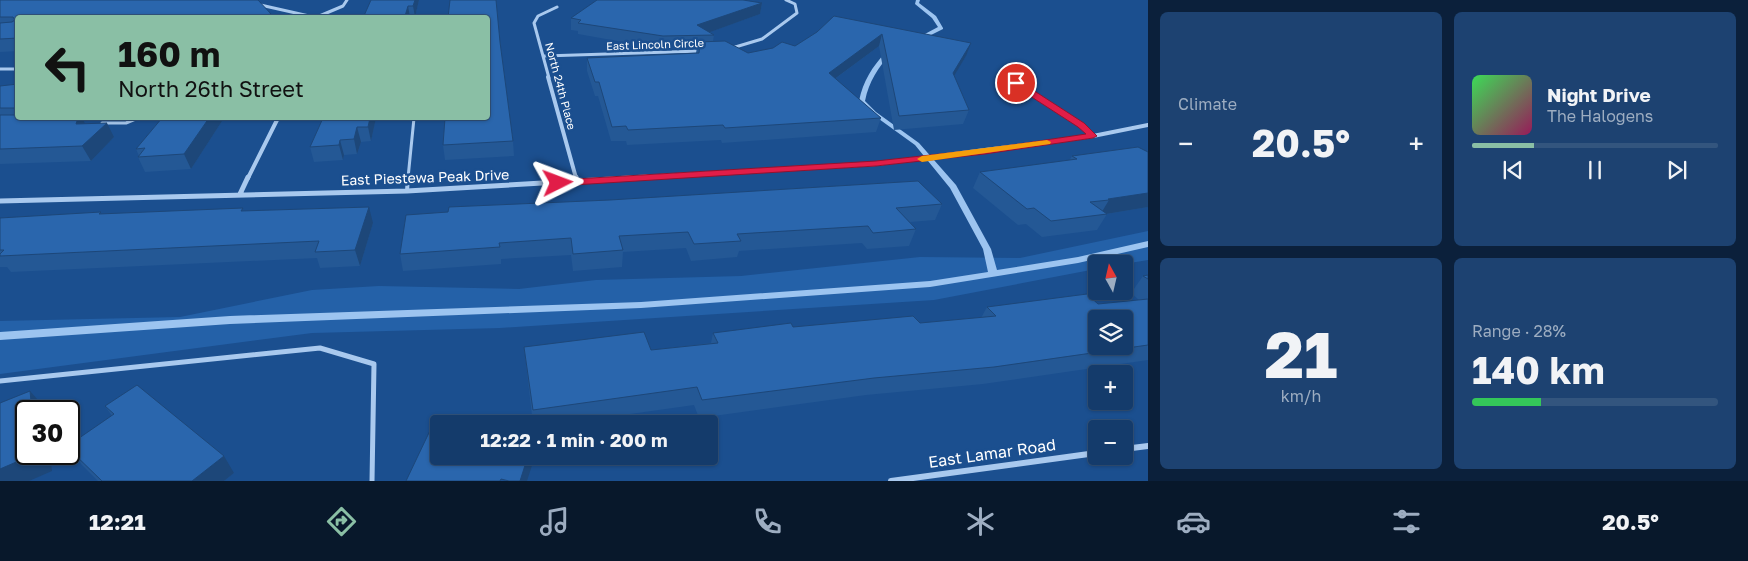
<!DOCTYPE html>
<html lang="en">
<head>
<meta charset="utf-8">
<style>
	:root { --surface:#143b6b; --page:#1d4271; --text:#f1f3f6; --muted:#9dadc1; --line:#33557e; --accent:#8abfa5 }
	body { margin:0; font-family:"Golos Text",sans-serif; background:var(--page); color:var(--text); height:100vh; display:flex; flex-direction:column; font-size:19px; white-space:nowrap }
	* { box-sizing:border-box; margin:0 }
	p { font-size:16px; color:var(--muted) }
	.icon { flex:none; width:28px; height:28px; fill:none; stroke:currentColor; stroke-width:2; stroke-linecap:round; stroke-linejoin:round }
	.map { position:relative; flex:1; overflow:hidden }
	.sheet { display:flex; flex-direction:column; gap:12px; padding:12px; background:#0b203b; width:600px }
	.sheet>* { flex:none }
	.top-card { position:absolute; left:15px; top:15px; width:475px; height:105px; border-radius:5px; box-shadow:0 1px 4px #0004,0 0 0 1px var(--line); background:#8abfa5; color:#111; overflow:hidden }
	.needle { width:32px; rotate:352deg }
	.buttons { position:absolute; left:1088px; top:255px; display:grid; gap:10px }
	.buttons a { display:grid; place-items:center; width:45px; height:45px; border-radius:5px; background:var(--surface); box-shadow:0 1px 4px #0004,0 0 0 1px var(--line); font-size:25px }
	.speed { position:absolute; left:15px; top:400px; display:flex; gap:10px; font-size:25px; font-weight:700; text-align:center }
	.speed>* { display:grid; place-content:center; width:65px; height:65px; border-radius:50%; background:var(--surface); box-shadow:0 1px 4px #0004,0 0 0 1px var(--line); line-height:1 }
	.speed .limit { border:2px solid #111; border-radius:8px; background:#fff; color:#111 }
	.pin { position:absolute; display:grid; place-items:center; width:42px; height:42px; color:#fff; margin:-21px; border:2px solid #fff; border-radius:50%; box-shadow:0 1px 5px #0007 }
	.me { position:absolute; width:55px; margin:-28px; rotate:87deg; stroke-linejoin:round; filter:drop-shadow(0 0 4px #0008) }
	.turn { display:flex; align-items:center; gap:18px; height:105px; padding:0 20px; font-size:22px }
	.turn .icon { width:65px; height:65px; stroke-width:2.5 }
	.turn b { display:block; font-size:35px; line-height:42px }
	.big { font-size:38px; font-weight:700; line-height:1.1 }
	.sheet .widget { flex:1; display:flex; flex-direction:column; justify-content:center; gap:8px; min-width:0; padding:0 18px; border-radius:8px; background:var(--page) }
	.sheet .dial { align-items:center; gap:0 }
	.dial b { font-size:65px; line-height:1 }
	.song { display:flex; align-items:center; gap:15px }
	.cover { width:60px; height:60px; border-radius:8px; background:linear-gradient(135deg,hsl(130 70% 55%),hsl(330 70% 35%)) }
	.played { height:5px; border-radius:2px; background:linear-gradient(90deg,var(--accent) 25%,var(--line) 25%) }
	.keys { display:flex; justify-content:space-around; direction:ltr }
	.heat { display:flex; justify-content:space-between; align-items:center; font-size:28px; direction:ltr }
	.charge { height:8px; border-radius:4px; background:linear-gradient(90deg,#34c759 28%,var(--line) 0) }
	.sheet .tiles { flex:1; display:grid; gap:12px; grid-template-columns:repeat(2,1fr) }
	.trip { position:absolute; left:430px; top:415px; width:288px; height:50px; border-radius:5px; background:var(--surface); box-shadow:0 1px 4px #0004,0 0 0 1px var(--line); font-weight:700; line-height:50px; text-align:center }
	.menu { display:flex; height:80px; justify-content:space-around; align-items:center; background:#08182b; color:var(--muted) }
	.menu .icon { width:35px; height:35px }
	.menu .current { color:var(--accent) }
	.menu b { font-size:22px; color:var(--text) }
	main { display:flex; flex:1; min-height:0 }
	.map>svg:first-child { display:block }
	.green { fill:#2461a8 }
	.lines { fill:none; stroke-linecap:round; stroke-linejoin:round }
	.stream { fill:#9cc4f0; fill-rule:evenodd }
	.lane-far2 { stroke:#a9c9ee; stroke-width:3 }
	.lane-far1 { stroke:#a9c9ee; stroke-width:4 }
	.lane { stroke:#a9c9ee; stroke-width:5 }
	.street-far3 { stroke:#a9c9ee; stroke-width:3 }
	.street-far2 { stroke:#a9c9ee; stroke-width:4 }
	.street-far1 { stroke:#a9c9ee; stroke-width:5 }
	.street { stroke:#a9c9ee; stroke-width:6 }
	.wall { fill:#245895 }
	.shaded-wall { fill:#1d4779 }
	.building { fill:#2a66ad; stroke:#1d4779; fill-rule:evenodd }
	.route { fill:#e11d48; stroke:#92132f }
	.slow { fill:#f59e0b }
	.labels { text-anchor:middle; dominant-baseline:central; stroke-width:5; stroke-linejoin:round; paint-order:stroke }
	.far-street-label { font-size:11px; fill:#fff; stroke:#1b4f8f }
	.street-label { font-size:14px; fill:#fff; stroke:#1b4f8f }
	.near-street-label { font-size:16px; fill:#fff; stroke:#1b4f8f }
</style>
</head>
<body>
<main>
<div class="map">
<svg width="1148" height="481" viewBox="0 0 1148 481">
	<rect width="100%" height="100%" fill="#1b4f8f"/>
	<!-- green -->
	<path class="green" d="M1148 231V260L1124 264H1096V269L934 300 500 328 312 333 0 374V321L180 317 312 290 379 286 519 289 596 280 741 276 920 257 1020 258Z"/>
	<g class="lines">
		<!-- stream -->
		<path class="stream" d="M916 0H920L919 3 936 16 943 28V29L927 37 915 39V37L923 35 938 27 932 18 915 4Z
			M886 52 891 53C878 68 869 81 865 101L876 112 919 143 956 185 991 249 997 270 1078 257 1148 241V247L1078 263 930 287 641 308 230 324 0 340V332L230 316 641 302 930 281 988 272 983 249 950 188 915 145 872 114 859 101C863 81 872 67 886 52Z"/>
		<!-- lane-far2 -->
		<path class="lane-far2" d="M102 123H126L138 118
			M408 178 414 118"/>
		<!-- lane-far1 -->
		<path class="lane-far1" d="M407 191 408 177"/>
		<!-- lane -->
		<path class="lane" d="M0 381 320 348 374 364 372 481"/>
		<!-- street-far3 -->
		<path class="street-far3" d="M256 4 318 18
			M317 17 343 6 347 0
			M732 48 762 39 797 13 795 4 786 0
			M544 56 701 51
			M0 69H18
			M549 78 534 23 538 16 557 7"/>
		<!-- street-far2 -->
		<path class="street-far2" d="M548 77 576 178
			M1016 83 1081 125 1093 136
			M248 178 278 118
			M624 178 876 164 1093 136 1148 125"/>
		<!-- street-far1 -->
		<path class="street-far1" d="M576 177 577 182
			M240 194 248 177
			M0 201 407 191 646 177"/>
		<!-- street -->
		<path class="street" d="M1124 449 1148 446
			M891 481 1096 453"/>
	</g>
	<!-- wall -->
	<path class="wall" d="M0 0 18 18V51L0 52Z
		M371 0H419L415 17 363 18Z
		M762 3 760 14 710 32 714 35 713 41 748 53 795 46 817 32 834 16 966 56 954 75 969 110 963 124 894 130 879 46 835 79 881 118 876 132 722 143 721 140 627 145 626 141H611L598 96H595L587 71V58L696 53 697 47 662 49 578 34V31L571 30V18Z
		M500 42 513 141 514 156 445 160 443 145 488 118Z
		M18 84V118H90L89 120 83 121 85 124 114 137 91 161 0 164V86Z
		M162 118H224L191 169 145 172 138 157 139 156 136 149Z
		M323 118H376L371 141 361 142 357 154 344 155 343 160 314 162 310 147Z
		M1072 156 1148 207 1107 214 1097 230 1042 237 1026 224 1018 225 973 188 980 172 1069 161Z
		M942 204 935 220 910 222 916 229 909 246 867 249 862 243 739 251 737 257 691 261 686 248 623 252 622 267 573 271 571 255 501 259V264L403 271 400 254 406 215Z
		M244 211 373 223 360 266 320 268 317 258 11 272 7 267H0V218L102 214Z
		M1148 275V360L983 384 866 395 699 418 694 405 559 424H533L526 364 524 347 651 350 711 343 713 333 793 327 920 323 981 318 987 307 1098 304 1139 300 1131 293 1143 276Z
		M105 406 234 473 224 481H98L81 464 69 449V445L112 416Z"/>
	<!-- shaded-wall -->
	<path class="shaded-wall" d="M415 0H419L415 17 413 6Z
		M762 3 760 14 702 35 697 25Z
		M408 6 410 17 406 18 405 16Z
		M271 14 272 18H261L260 16Z
		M882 34 879 46 825 86 829 73Z
		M971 43 966 56 948 86 953 73Z
		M78 118H82L87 127 76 124Z
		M209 118H224L191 169 184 154Z
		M370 118H376L371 141 368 127Z
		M107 123 114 137 91 161 82 146Z
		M357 127 361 142 357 154 354 139Z
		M340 140 344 155 343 160 339 145Z
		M1148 193V207L1100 215 1109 200 1108 199Z
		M369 207 373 223 360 266 355 250Z
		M30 391 45 408V411H32Z
		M35 454H50L52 471 29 481H0V469Z
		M224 456 234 473 224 481H192Z
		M528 456H535L527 481H520Z"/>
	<!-- building -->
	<path class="building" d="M0 0H258L271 14 260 16 261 18H18V38L0 39V23L12 22 15 20 13 17H0Z
		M371 0H415L413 6H408L405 16H398L397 18H363Z
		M450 0H496L500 42 513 141 443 145 445 118H488V18H448Z
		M597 0H743L762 3 697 25 714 35 663 36 578 23 581 20 571 18Z
		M834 16 971 43 953 73 969 110 899 116 882 34 829 73 881 118 725 128 723 125 628 130 626 126 612 127 599 82H595L587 58 699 53 700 42H697L725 41 748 53 773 48 782 42 795 46 817 32Z
		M18 84V108H0V86Z
		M0 115H18V118H78L76 124 107 123 82 146 0 149Z
		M162 118H209L184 154 138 157 145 148 136 149Z
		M323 118H370L368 127H357L354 139 340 140 339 145 310 147Z
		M1138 147 1148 152V193L1108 199 1109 200 1090 202 1107 214 1051 221 1034 208 1027 209 980 172 1077 159 1072 156Z
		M918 181 942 204 896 208 916 229 873 233 868 226 737 234 741 241 694 244 688 232 619 236 623 250 573 254 571 238 499 243 500 247 400 254 406 215 448 212 449 207 610 200Z
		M369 207 355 250 315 252 319 241 0 256V254L4 250H0V218L101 212 99 214 243 208 241 211Z
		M1148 275V279L1143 276Z
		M1087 294 1098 304 1148 299V345L994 367 874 378 702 400 697 387 533 410 524 347 644 332 651 350 718 343 713 333 791 323 793 327 913 316 920 323 996 316 987 307ZM1096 319H1124V346H1096Z
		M137 385 224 456 192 481H102L69 449V445L114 414 105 406Z
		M30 391 32 411H26V454H35L0 469V403Z
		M436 418 465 424H439V456H528L520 481H509L501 479 500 481H406Z"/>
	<!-- route -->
	<path class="route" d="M1013 81H1019L1084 123 1097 136 1093 138 985 154 876 166 558 186 553 183 558 180 876 161 985 149 1086 134 1078 127 1013 85Z"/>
	<!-- slow -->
	<path class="slow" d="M1047 140 1051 142 1050 144 922 162 917 159 922 156Z"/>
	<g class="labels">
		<!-- far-street labels -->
		<g class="far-street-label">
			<text transform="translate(655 44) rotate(-2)">East Lincoln Circle</text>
			<text transform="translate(561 86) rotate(75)">North 24th Place</text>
		</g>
		<!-- street labels -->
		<g class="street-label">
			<text transform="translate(425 177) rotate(-2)">East Piestewa Peak Drive</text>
		</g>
		<!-- near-street labels -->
		<g class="near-street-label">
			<text transform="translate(992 453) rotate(-8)">East Lamar Road</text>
		</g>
	</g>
</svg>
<div class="buttons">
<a><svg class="needle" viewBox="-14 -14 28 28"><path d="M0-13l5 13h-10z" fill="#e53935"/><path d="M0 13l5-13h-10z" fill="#9dadc1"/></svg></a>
<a><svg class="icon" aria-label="layers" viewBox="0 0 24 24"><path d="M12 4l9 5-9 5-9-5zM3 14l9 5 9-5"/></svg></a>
<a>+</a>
<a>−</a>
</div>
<div class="speed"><div class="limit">30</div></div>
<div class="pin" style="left:1016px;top:83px;background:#d93025"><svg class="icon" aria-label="arrive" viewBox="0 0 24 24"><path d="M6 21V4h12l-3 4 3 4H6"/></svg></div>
<svg class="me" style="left:558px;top:183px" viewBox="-20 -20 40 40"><path d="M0-17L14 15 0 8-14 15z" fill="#e11d48" stroke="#fff" stroke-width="4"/></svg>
<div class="trip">12:22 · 1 min · 200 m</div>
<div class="top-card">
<div class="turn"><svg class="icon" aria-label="left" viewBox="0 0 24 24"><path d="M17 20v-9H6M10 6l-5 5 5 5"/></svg><div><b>160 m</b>North 26th Street</div></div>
</div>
</div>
<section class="sheet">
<div class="tiles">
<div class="widget"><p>Climate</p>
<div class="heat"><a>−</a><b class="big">20.5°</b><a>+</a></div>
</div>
<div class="widget">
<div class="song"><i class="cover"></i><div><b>Night Drive</b><p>The Halogens</p></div></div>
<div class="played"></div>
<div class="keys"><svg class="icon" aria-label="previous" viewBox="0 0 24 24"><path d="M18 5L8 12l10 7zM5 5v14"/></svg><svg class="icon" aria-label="pause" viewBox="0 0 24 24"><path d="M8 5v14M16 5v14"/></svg><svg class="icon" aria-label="next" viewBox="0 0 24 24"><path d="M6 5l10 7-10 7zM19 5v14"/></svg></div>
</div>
<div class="widget dial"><b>21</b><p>km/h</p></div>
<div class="widget"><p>Range · 28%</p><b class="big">140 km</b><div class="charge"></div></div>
</div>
</section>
</main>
<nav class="menu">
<b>12:21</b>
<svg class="icon current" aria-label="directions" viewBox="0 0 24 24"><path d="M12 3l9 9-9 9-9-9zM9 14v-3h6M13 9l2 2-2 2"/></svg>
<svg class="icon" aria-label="music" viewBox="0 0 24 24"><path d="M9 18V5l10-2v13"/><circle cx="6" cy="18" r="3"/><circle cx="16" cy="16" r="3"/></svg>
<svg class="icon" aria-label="phone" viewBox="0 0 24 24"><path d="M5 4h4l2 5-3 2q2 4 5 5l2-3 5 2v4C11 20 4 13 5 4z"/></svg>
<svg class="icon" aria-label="climate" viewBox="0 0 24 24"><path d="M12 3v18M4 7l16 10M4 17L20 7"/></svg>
<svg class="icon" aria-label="car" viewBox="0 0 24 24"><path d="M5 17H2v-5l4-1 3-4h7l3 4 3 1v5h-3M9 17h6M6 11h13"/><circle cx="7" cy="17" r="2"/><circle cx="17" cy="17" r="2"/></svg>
<svg class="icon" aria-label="filters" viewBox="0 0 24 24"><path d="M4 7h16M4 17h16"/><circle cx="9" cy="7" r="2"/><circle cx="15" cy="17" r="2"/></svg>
<b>20.5°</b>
</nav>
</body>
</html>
